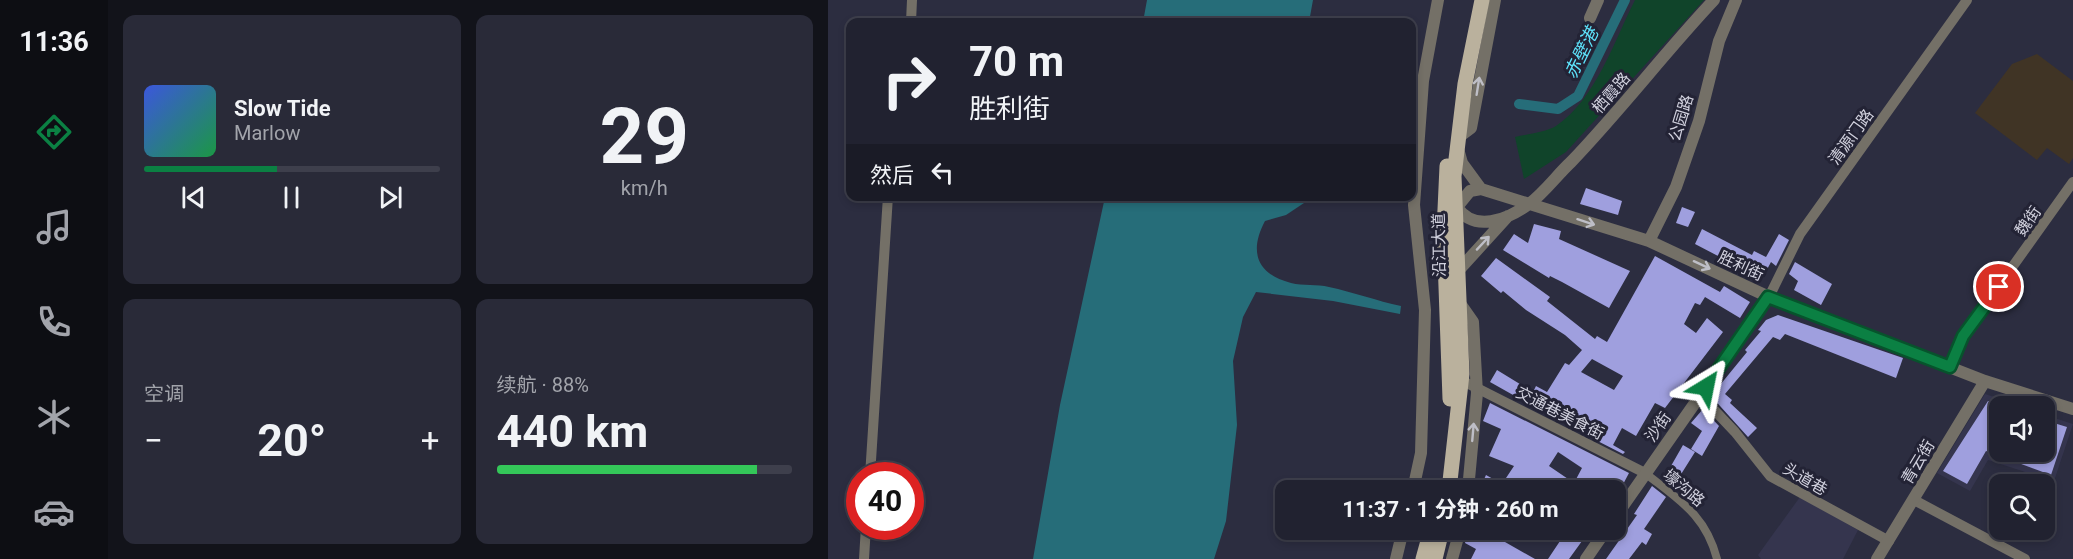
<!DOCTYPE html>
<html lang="zh">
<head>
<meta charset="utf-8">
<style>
	:root { --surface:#212230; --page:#292a38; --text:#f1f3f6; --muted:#a2a4ab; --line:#3e3f4c; --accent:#0b8043 }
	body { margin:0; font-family:Roboto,"Noto Sans SC",sans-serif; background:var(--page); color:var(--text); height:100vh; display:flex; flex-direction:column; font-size:22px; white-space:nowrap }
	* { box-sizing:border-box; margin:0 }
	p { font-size:20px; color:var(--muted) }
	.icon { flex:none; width:33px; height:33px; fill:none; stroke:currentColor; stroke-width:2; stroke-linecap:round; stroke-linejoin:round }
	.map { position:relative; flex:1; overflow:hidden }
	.sheet { display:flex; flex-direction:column; gap:15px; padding:15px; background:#12131a; width:720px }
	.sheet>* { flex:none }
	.banner { position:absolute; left:18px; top:18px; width:570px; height:183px; border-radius:12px; box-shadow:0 3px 9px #0003,0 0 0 2px var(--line); background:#212230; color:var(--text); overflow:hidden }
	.buttons { position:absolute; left:1161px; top:396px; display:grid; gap:12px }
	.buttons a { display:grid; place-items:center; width:66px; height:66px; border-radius:12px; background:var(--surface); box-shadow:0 3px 9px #0003,0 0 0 2px var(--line); font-size:30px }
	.speed { position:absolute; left:18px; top:462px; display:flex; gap:12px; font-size:30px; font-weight:700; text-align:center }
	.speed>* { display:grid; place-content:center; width:78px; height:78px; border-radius:50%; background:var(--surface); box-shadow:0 3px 9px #0003,0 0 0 2px var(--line); line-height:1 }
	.speed .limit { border:9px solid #d22; background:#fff; color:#111 }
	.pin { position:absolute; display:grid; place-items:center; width:51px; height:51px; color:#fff; margin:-26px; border:3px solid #fff; border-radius:50%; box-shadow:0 2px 6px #0007 }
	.me { position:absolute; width:66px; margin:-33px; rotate:35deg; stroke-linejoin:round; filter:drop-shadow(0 0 4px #0008) }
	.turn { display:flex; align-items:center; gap:21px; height:126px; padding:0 24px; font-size:27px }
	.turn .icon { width:78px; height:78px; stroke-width:2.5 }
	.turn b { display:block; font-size:42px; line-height:51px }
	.then { display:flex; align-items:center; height:57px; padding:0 24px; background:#0003; gap:12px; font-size:22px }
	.big { font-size:45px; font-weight:700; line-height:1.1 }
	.sheet .card { flex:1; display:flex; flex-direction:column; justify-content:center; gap:9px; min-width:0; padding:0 21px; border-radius:12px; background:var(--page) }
	.sheet .dial { align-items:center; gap:0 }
	.dial b { font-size:78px; line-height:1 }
	.song { display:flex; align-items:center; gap:18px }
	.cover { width:72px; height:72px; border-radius:9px; background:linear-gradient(135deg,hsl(230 70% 55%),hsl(140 70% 35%)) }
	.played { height:6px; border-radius:3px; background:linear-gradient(90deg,var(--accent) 45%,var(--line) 45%) }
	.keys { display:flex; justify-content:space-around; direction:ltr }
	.heat { display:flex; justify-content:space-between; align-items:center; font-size:33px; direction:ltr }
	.charge { height:9px; border-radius:4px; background:linear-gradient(90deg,#34c759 88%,var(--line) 0) }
	.sheet .tiles { flex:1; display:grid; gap:15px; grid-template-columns:repeat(2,1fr) }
	.trip { position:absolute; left:447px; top:480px; width:351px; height:60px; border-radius:12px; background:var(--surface); box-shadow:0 3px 9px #0003,0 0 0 2px var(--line); font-weight:700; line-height:60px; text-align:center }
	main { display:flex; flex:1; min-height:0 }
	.dock { display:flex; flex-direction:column; width:108px; justify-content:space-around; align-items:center; background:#0d0e13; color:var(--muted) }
	.dock .icon { width:42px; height:42px }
	.dock .active { color:var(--accent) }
	.dock b { font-size:27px; color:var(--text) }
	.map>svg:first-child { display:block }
	.built { fill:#35354e }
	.education { fill:#403425 }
	.green { fill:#10442a }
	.water { fill:#266d79 }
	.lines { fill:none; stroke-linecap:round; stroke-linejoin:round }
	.canal { stroke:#266d79; stroke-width:10 }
	.building { fill:#9f9fde; fill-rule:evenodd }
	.pedestrian { stroke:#747067; stroke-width:8 }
	.minor { stroke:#747067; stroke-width:10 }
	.tertiary { stroke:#747067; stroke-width:12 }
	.primary { stroke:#bab19d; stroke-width:15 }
	.oneway { stroke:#bebec6 }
	.route-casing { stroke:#07532c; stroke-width:15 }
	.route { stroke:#0b8043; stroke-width:10 }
	.labels { text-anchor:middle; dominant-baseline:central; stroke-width:6; stroke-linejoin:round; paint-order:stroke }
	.street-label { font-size:16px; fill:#d1d1de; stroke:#232335 }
	.water-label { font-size:18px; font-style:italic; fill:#5ee4fc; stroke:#232335 }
</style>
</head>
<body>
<main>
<nav class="dock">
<b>11:36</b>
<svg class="icon active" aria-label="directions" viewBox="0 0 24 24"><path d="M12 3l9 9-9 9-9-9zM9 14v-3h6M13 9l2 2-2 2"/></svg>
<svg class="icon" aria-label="music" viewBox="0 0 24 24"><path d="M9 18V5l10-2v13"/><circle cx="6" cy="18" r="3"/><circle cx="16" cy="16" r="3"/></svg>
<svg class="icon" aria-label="phone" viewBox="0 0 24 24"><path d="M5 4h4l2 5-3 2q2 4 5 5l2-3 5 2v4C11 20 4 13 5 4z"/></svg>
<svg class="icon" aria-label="climate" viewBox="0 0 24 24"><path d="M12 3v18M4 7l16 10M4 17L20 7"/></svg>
<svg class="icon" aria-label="car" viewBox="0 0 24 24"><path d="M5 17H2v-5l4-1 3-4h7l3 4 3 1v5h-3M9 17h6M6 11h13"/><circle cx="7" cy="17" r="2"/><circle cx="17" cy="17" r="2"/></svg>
</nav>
<section class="sheet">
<div class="tiles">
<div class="card">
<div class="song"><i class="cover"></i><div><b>Slow Tide</b><p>Marlow</p></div></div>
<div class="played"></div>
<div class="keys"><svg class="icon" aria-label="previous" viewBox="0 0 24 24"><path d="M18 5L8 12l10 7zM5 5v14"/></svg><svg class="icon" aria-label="pause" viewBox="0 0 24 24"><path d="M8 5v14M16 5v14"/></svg><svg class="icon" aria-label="next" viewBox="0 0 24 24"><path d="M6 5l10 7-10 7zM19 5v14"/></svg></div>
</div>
<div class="card dial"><b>29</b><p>km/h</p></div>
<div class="card"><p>空调</p>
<div class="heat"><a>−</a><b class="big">20°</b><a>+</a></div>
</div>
<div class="card"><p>续航 · 88%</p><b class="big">440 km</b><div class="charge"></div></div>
</div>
</section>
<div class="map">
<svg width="1245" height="559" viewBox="0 0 1245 559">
	<rect width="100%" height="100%" fill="#2c2d40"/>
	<!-- built -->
	<path class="built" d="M1157 394 1194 406H1172V452H1216L1217 415 1245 424 1226 481 1160 460 1142 491 1109 473Z
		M972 497 1030 530 1015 559H933L930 555Z"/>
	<!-- education -->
	<path class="education" d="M1209 54 1245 81V158L1241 164 1219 148 1209 160 1147 113 1184 64Z"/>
	<!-- green -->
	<path class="green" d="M807 0H876L738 152 696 179 687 137C700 134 718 132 728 126 768 99 786 41 807 0Z"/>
	<!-- water -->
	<path class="water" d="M319 0H485L481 22H315Z
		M277 197H485L458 215 437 221C421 251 428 274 463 283 475 286 489 284 501 287 525 292 549 301 573 306L572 314 505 301 428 292 415 317 405 361 409 425 398 521 386 559H205L232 405Z"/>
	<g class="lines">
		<!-- canal -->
		<path class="canal" d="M691 104 730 109 750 96 797 0"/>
	</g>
	<!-- building -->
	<path class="building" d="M758 188 794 201 790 215 752 204Z
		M854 207 867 212 860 227 848 223Z
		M706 224 733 231 731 239 802 271 781 308 734 282 722 276 721 278 675 250 686 234 700 243Z
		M874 229 924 255 926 251 938 257 951 234 961 240 948 266 943 262 935 277 915 264 913 268 867 244Z
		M974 248 967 262 1004 284 993 305 966 290 970 281 961 274Z
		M827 256 892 292 896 286 922 302 912 318 877 297 872 305 867 303 856 324 868 333 879 318 895 332 837 408 827 403 808 436 794 428 785 445 797 452 795 454 754 433 759 424 733 409 728 419 662 382 669 370 705 392 708 386 719 392 737 363 741 365 754 350 737 335 698 310 675 291 673 293 653 276 668 258 722 297 719 301 767 339 769 336 779 342ZM764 359 795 376 786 390 753 372Z
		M950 315 1075 358 1068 378 957 334 952 340 945 337 897 394 904 400 902 403 929 428 920 437 883 396 919 352 917 350 933 331 930 330 938 320Z
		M1160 401 1172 405V452H1216V420L1239 427 1223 475 1158 451 1139 484 1115 471Z
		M662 403 801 473 792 490H658L652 488 658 475 674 484 686 466 661 456 673 429 655 421ZM730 452 754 468 746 483 721 466Z
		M875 409 891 426 874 456 863 449 874 431 863 423Z
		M855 445 867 452 845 487 835 480Z
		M824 486 838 497 816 529 824 534 818 545 814 542 801 559H778L809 515 806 514Z
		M640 530H656L707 559H643L648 549 637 543Z
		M716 530H762L741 559H720L732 541Z"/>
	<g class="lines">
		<!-- pedestrian -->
		<path class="pedestrian" d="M817 473C851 500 878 515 889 559"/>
		<!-- minor -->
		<path class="minor" d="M83 22 84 0
			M941 297 972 234 1139 0
			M1122 367 1135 336 1245 182
			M633 380 817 473
			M872 395 907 432 942 476 1061 541
			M42 476 60 196
			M1086 500 1197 559
			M36 559 38 526"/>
		<!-- tertiary -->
		<path class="tertiary" d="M886 0C837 52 793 110 743 162 729 175 716 193 701 204 679 220 646 233 629 207L642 191 653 189 821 241 941 297 1157 381 1245 409
			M762 18 770 0
			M631 137 643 128 667 0
			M630 149 634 163 653 189
			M821 241 848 187 871 121 891 41 908 0
			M630 271 680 216
			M631 302 645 322 649 393 640 490
			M585 490 593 453 597 310 586 205 595 81 610 0
			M788 516 941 297
			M568 559 575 530
			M624 559 632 530
			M758 559 778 530
			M1049 559 1157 381"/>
		<!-- primary -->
		<path class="primary" d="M619 166 616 231 622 399
			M621 490 634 374 626 176 637 84 654 0
			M595 559 603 530
			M607 559 614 530"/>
	</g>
	<!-- one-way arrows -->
	<defs><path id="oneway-shaft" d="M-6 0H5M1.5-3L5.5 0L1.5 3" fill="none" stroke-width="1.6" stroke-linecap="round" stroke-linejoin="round" transform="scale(1.5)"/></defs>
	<g class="oneway">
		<use href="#oneway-shaft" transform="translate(650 86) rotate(-81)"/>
		<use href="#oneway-shaft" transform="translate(758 222) rotate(18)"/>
		<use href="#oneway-shaft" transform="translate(655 243) rotate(-47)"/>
		<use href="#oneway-shaft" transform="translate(874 265) rotate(25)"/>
		<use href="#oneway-shaft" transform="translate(645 432) rotate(-85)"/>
	</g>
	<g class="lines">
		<!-- route casing -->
		<g class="route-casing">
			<path id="route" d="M878 387 940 297 1122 367 1135 336 1171 287"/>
		</g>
		<!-- route -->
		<use href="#route" class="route"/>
	</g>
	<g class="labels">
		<!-- street labels -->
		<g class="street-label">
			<text transform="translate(783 93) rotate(-49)">栖霞路</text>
			<text transform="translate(853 118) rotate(-73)">公园路</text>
			<text transform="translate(1023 137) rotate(-54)">清源门路</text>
			<text transform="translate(1200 221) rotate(-55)">魏街</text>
			<text transform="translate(611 245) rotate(-91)">沿江大道</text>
			<text transform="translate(913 266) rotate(25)">胜利街</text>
			<text transform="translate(732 413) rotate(27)">交通巷美食街</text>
			<text transform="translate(830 427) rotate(-55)">沙街</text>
			<text transform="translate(1090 462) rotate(-59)">青云街</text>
			<text transform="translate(977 479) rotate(30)">头道巷</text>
			<text transform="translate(856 488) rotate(40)">壕沟路</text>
		</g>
		<!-- water labels -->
		<g class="water-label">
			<text transform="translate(753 53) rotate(-64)">赤壁港</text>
		</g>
	</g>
</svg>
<div class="buttons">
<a><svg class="icon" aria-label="sound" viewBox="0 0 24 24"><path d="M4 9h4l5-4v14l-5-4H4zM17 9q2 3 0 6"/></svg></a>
<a><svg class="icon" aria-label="search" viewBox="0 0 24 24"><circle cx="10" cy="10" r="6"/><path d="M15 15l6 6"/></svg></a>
</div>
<div class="speed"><div class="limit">40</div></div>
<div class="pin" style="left:1171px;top:287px;background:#d93025"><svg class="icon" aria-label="arrive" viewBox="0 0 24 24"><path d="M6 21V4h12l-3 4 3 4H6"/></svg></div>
<svg class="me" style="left:878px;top:387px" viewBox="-20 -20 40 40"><path d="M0-17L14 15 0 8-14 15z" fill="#0b8043" stroke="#fff" stroke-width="4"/></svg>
<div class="trip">11:37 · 1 分钟 · 260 m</div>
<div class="banner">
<div class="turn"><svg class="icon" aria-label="right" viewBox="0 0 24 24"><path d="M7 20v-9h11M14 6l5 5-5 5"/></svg><div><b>70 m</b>胜利街</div></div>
<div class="then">然后<svg class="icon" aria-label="left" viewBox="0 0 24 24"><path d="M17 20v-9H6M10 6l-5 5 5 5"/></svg></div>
</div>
</div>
</main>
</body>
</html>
